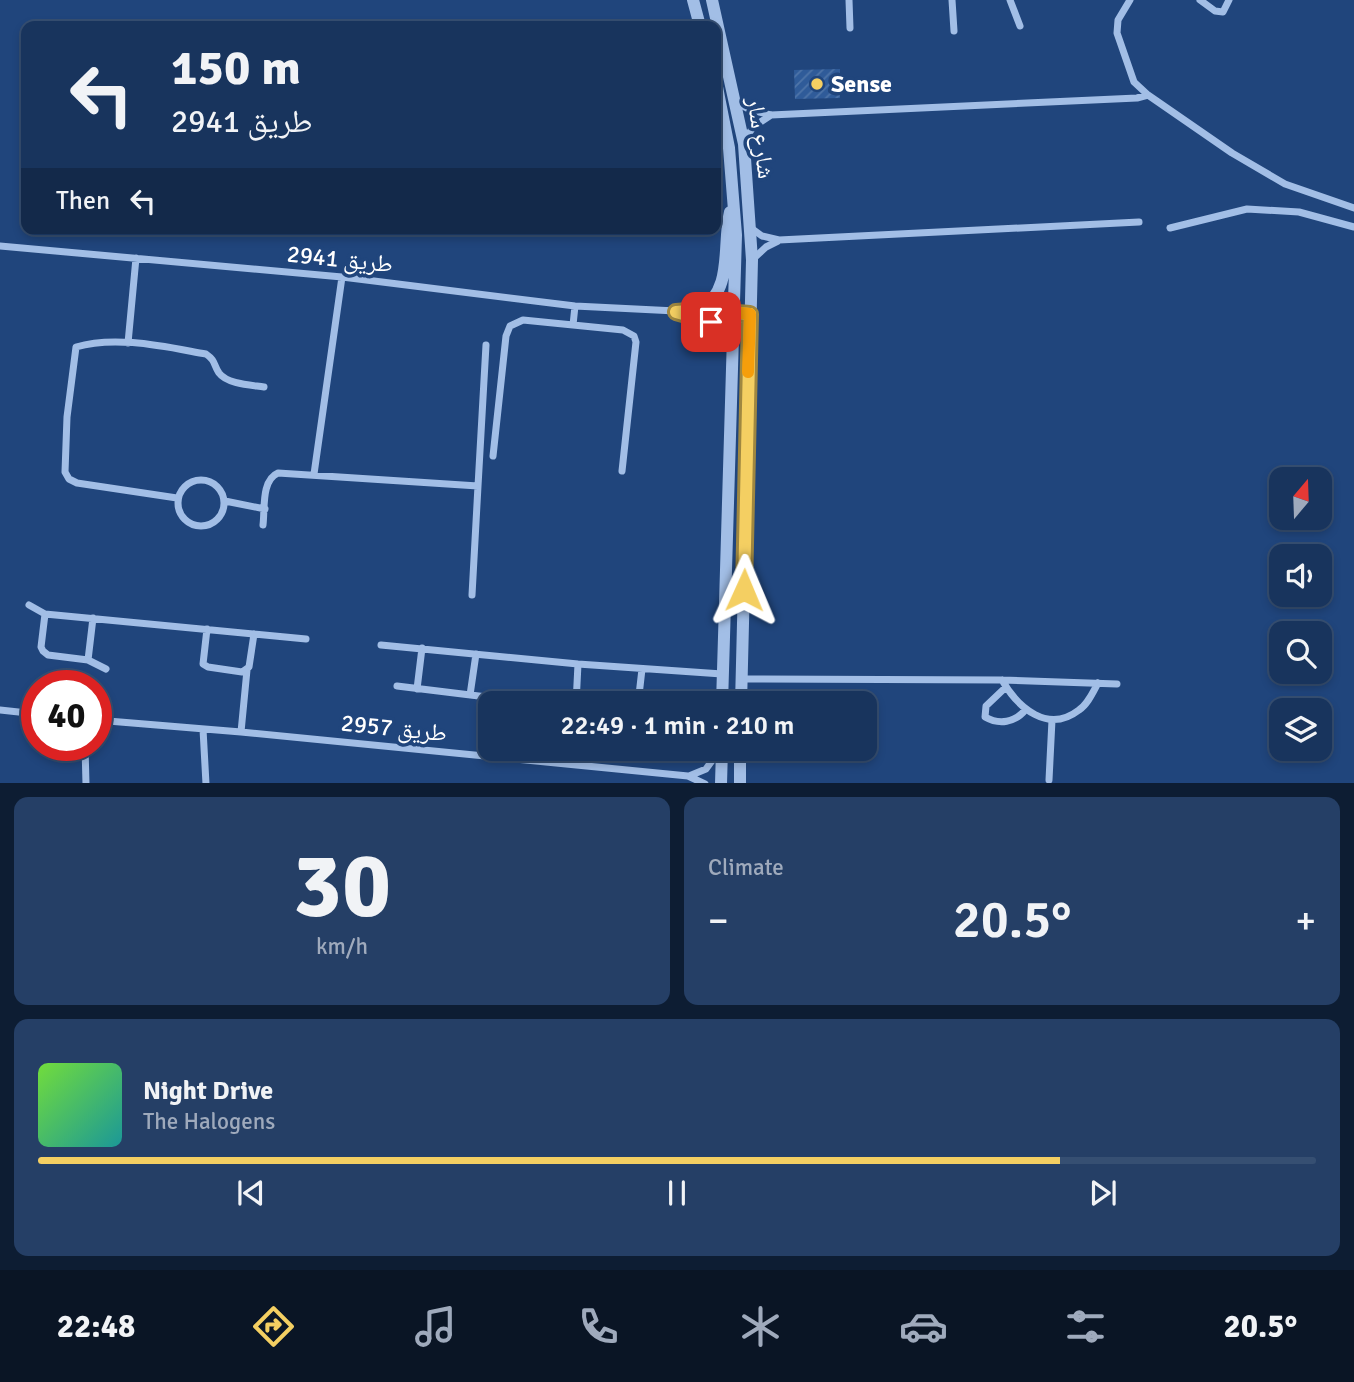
<!DOCTYPE html>
<html lang="en">
<head>
<meta charset="utf-8">
<style>
	:root { --surface:#18345d; --page:#253f66; --text:#f1f3f6; --muted:#9faabc; --line:#364f72; --accent:#f4cf62 }
	body { margin:0; font-family:Signika,"Noto Naskh Arabic",sans-serif; background:var(--page); color:var(--text); height:100vh; display:flex; flex-direction:column; font-size:26px; white-space:nowrap }
	* { box-sizing:border-box; margin:0 }
	p { font-size:23px; color:var(--muted) }
	.icon { flex:none; width:38px; height:38px; fill:none; stroke:currentColor; stroke-width:2; stroke-linecap:round; stroke-linejoin:round }
	.map { position:relative; height:783px; overflow:hidden }
	.drawer { display:flex; flex-direction:column; gap:14px; padding:14px; background:#0d1d33; flex:1 }
	.drawer>* { flex:none }
	.banner { position:absolute; left:21px; top:21px; width:700px; height:214px; border-radius:14px; box-shadow:0 4px 10px #0003,0 0 0 2px var(--line); background:#18345d; color:var(--text); overflow:hidden }
	.needle { width:46px; rotate:19deg }
	.buttons { position:absolute; left:1269px; top:467px; display:grid; gap:14px }
	.buttons a { display:grid; place-items:center; width:63px; height:63px; border-radius:14px; background:var(--surface); box-shadow:0 4px 10px #0003,0 0 0 2px var(--line); font-size:35px }
	.speed { position:absolute; left:21px; top:670px; display:flex; gap:14px; font-size:35px; font-weight:700; text-align:center }
	.speed>* { display:grid; place-content:center; width:91px; height:91px; border-radius:50%; background:var(--surface); box-shadow:0 4px 10px #0003,0 0 0 2px var(--line); line-height:1 }
	.speed .limit { border:10px solid #d22; background:#fff; color:#111 }
	.pin { position:absolute; display:grid; place-items:center; width:60px; height:60px; color:#fff; margin:-30px; border-radius:14px; box-shadow:0 4px 10px #0006 }
	.me { position:absolute; width:77px; margin:-38px; rotate:1deg; stroke-linejoin:round; filter:drop-shadow(0 0 5px #0008) }
	.turn { display:flex; align-items:center; gap:24px; height:147px; padding:0 35px; font-size:32px }
	.turn .icon { width:91px; height:91px; stroke-width:2.5 }
	.turn b { display:block; font-size:49px; line-height:60px }
	.then { display:flex; align-items:center; height:66px; padding:0 35px; background:#0003; gap:14px; font-size:26px }
	.big { font-size:52px; font-weight:600; line-height:1.1 }
	.drawer .tile { flex:1; display:flex; flex-direction:column; justify-content:center; gap:10px; min-width:0; padding:0 24px; border-radius:14px; background:var(--page) }
	.drawer .dial { align-items:center; gap:0 }
	.dial b { font-size:91px; line-height:1 }
	.song { display:flex; align-items:center; gap:21px }
	.cover { width:84px; height:84px; border-radius:10px; background:linear-gradient(135deg,hsl(100 70% 55%),hsl(180 70% 35%)) }
	.played { height:7px; border-radius:4px; background:linear-gradient(90deg,var(--accent) 80%,var(--line) 80%) }
	.keys { display:flex; justify-content:space-around; direction:ltr }
	.heat { display:flex; justify-content:space-between; align-items:center; font-size:38px; direction:ltr }
	.drawer .tiles { flex:1; display:grid; gap:14px; grid-template-columns:1fr 1fr }
	.tile:last-child { grid-column:span 2 }
	.trip { position:absolute; left:478px; top:691px; width:399px; height:70px; border-radius:14px; background:var(--surface); box-shadow:0 4px 10px #0003,0 0 0 2px var(--line); font-weight:600; line-height:70px; text-align:center }
	.menu { display:flex; height:112px; justify-content:space-around; align-items:center; background:#0a1525; color:var(--muted) }
	.menu .icon { width:49px; height:49px }
	.menu .on { color:var(--accent) }
	.menu b { font-size:32px; color:var(--text) }
	.map>svg:first-child { display:block }
	.building { fill:url(#building-hatch) }
	.lines { fill:none; stroke-linecap:round; stroke-linejoin:round }
	.minor { stroke:#a2bee6; stroke-width:7 }
	.tertiary { stroke:#a2bee6; stroke-width:12 }
	.route-casing { stroke:#9f8740; stroke-width:18 }
	.route { stroke:#f4cf62; stroke-width:12 }
	.slow { stroke:#f59e0b; stroke-width:12 }
	.poi-dot { fill:#f4cf62; stroke:#20457c; stroke-width:2.5 }
	.labels { text-anchor:middle; dominant-baseline:central; stroke-width:7; stroke-linejoin:round; paint-order:stroke }
	.poi-label { font-size:24px; font-weight:bold; fill:#fff; stroke:#20457c; text-anchor:start }
	.street-label { font-size:24px; fill:#fff; stroke:#20457c }
</style>
</head>
<body>
<div class="map">
<svg width="1354" height="784" viewBox="0 0 1354 784">
	<defs>
		<pattern id="building-hatch" width="6" height="6" patternUnits="userSpaceOnUse" patternTransform="scale(1.75)"><rect width="6" height="6" fill="#2f5b99"/><path d="M-1 1l2-2M0 6l6-6M5 7l2-2" fill="none" stroke="#4e74a8"/></pattern>
	</defs>
	<rect width="100%" height="100%" fill="#20457c"/>
	<!-- building -->
	<path class="building" d="M840 69V98L795 99 794 70Z"/>
	<g class="lines">
		<!-- minor -->
		<path class="minor" d="M849 0 850 28
			M952 0 954 31
			M1010 0 1020 26
			M1130 0 1118 20 1117 33 1134 82 1148 95 1232 153 1285 184 1354 208
			M1200 0 1215 11 1223 12 1229 0
			M737 103 751 110 771 115 1137 98 1148 95
			M745 140 753 127 771 115
			M751 228 762 236 779 240 1139 222
			M1170 228 1247 209 1299 212 1354 227
			M0 246 342 277 575 306 676 311 700 310 750 314
			M752 260 766 247 778 241
			M680 313 711 322 750 324
			M573 325 575 306
			M128 343 136 258
			M493 456 506 336 510 326 523 320 623 330 634 336 636 342 622 471
			M314 474 342 277
			M178 503a23 23 0 1 1 46 0a23 23 0 1 1-46 0Z
			M177 498 77 483 69 479 65 472 67 417 76 347C116 335 166 347 206 354 216 361 213 364 219 373 227 384 251 385 264 387
			M225 501 265 509
			M263 525C265 510 261 480 278 473L478 486 486 345
			M472 595 478 486
			M29 605 45 614 306 639
			M45 614 41 647 43 651 48 655 88 660 106 669
			M207 629 203 664 208 667 242 672 249 667 254 634
			M381 645 578 664 722 674
			M88 660 93 618
			M742 679 1002 680 1117 684
			M1002 680C1018 708 1048 734 1079 710 1088 704 1093 692 1098 683
			M397 686 495 698
			M1006 687 986 706 985 717C999 725 1015 723 1026 709
			M417 689 422 648
			M470 695 476 654
			M576 704 578 664
			M638 704 642 669
			M0 710 37 714
			M96 720 241 732 688 776 705 784
			M203 729 206 784
			M241 732 247 670
			M85 746 86 784
			M689 776 706 769 719 751
			M1049 780 1052 720"/>
		<!-- tertiary -->
		<path class="tertiary" d="M693 0 700 26
			M712 0 744 144 752 260 741 704
			M716 82 729 148 736 235 722 704
			M700 310C734 290 722 245 730 212
			M721 784 722 749
			M740 784V749"/>
	</g>
	<g class="lines">
		<!-- route casing -->
		<g class="route-casing">
			<path id="route" d="M711 322 676 312 700 310 750 314 744 590"/>
		</g>
		<!-- route -->
		<use href="#route" class="route"/>
		<!-- slow -->
		<path class="slow" d="M731 312 750 314 748 372"/>
	</g>
	<!-- markers -->
	<circle class="poi-dot" cx="817" cy="84" r="7"/>
	<g class="labels">
		<!-- poi labels -->
		<g class="poi-label">
			<text x="831" y="84">Sense</text>
		</g>
		<!-- street labels -->
		<g class="street-label">
			<text transform="translate(761 138) rotate(82)">شارع سار</text>
			<text transform="translate(340 259) rotate(6)">طريق 2941</text>
			<text transform="translate(394 728) rotate(6)">طريق 2957</text>
		</g>
	</g>
</svg>
<div class="buttons">
<a><svg class="needle" viewBox="-14 -14 28 28"><path d="M0-13l5 13h-10z" fill="#e53935"/><path d="M0 13l5-13h-10z" fill="#9faabc"/></svg></a>
<a><svg class="icon" aria-label="sound" viewBox="0 0 24 24"><path d="M4 9h4l5-4v14l-5-4H4zM17 9q2 3 0 6"/></svg></a>
<a><svg class="icon" aria-label="search" viewBox="0 0 24 24"><circle cx="10" cy="10" r="6"/><path d="M15 15l6 6"/></svg></a>
<a><svg class="icon" aria-label="layers" viewBox="0 0 24 24"><path d="M12 4l9 5-9 5-9-5zM3 14l9 5 9-5"/></svg></a>
</div>
<div class="speed"><div class="limit">40</div></div>
<div class="pin" style="left:711px;top:322px;background:#d93025"><svg class="icon" aria-label="arrive" viewBox="0 0 24 24"><path d="M6 21V4h12l-3 4 3 4H6"/></svg></div>
<svg class="me" style="left:744px;top:590px" viewBox="-20 -20 40 40"><path d="M0-17L14 15 0 8-14 15z" fill="#f4cf62" stroke="#fff" stroke-width="4"/></svg>
<div class="trip">22:49 · 1 min · 210 m</div>
<div class="banner">
<div class="turn"><svg class="icon" aria-label="left" viewBox="0 0 24 24"><path d="M17 20v-9H6M10 6l-5 5 5 5"/></svg><div><b>150 m</b>طريق 2941</div></div>
<div class="then">Then<svg class="icon" aria-label="left" viewBox="0 0 24 24"><path d="M17 20v-9H6M10 6l-5 5 5 5"/></svg></div>
</div>
</div>
<section class="drawer">
<div class="tiles">
<div class="tile dial"><b>30</b><p>km/h</p></div>
<div class="tile"><p>Climate</p>
<div class="heat"><a>−</a><b class="big">20.5°</b><a>+</a></div>
</div>
<div class="tile">
<div class="song"><i class="cover"></i><div><b>Night Drive</b><p>The Halogens</p></div></div>
<div class="played"></div>
<div class="keys"><svg class="icon" aria-label="previous" viewBox="0 0 24 24"><path d="M18 5L8 12l10 7zM5 5v14"/></svg><svg class="icon" aria-label="pause" viewBox="0 0 24 24"><path d="M8 5v14M16 5v14"/></svg><svg class="icon" aria-label="next" viewBox="0 0 24 24"><path d="M6 5l10 7-10 7zM19 5v14"/></svg></div>
</div>
</div>
</section>
<nav class="menu">
<b>22:48</b>
<svg class="icon on" aria-label="directions" viewBox="0 0 24 24"><path d="M12 3l9 9-9 9-9-9zM9 14v-3h6M13 9l2 2-2 2"/></svg>
<svg class="icon" aria-label="music" viewBox="0 0 24 24"><path d="M9 18V5l10-2v13"/><circle cx="6" cy="18" r="3"/><circle cx="16" cy="16" r="3"/></svg>
<svg class="icon" aria-label="phone" viewBox="0 0 24 24"><path d="M5 4h4l2 5-3 2q2 4 5 5l2-3 5 2v4C11 20 4 13 5 4z"/></svg>
<svg class="icon" aria-label="climate" viewBox="0 0 24 24"><path d="M12 3v18M4 7l16 10M4 17L20 7"/></svg>
<svg class="icon" aria-label="car" viewBox="0 0 24 24"><path d="M5 17H2v-5l4-1 3-4h7l3 4 3 1v5h-3M9 17h6M6 11h13"/><circle cx="7" cy="17" r="2"/><circle cx="17" cy="17" r="2"/></svg>
<svg class="icon" aria-label="filters" viewBox="0 0 24 24"><path d="M4 7h16M4 17h16"/><circle cx="9" cy="7" r="2"/><circle cx="15" cy="17" r="2"/></svg>
<b>20.5°</b>
</nav>
</body>
</html>
